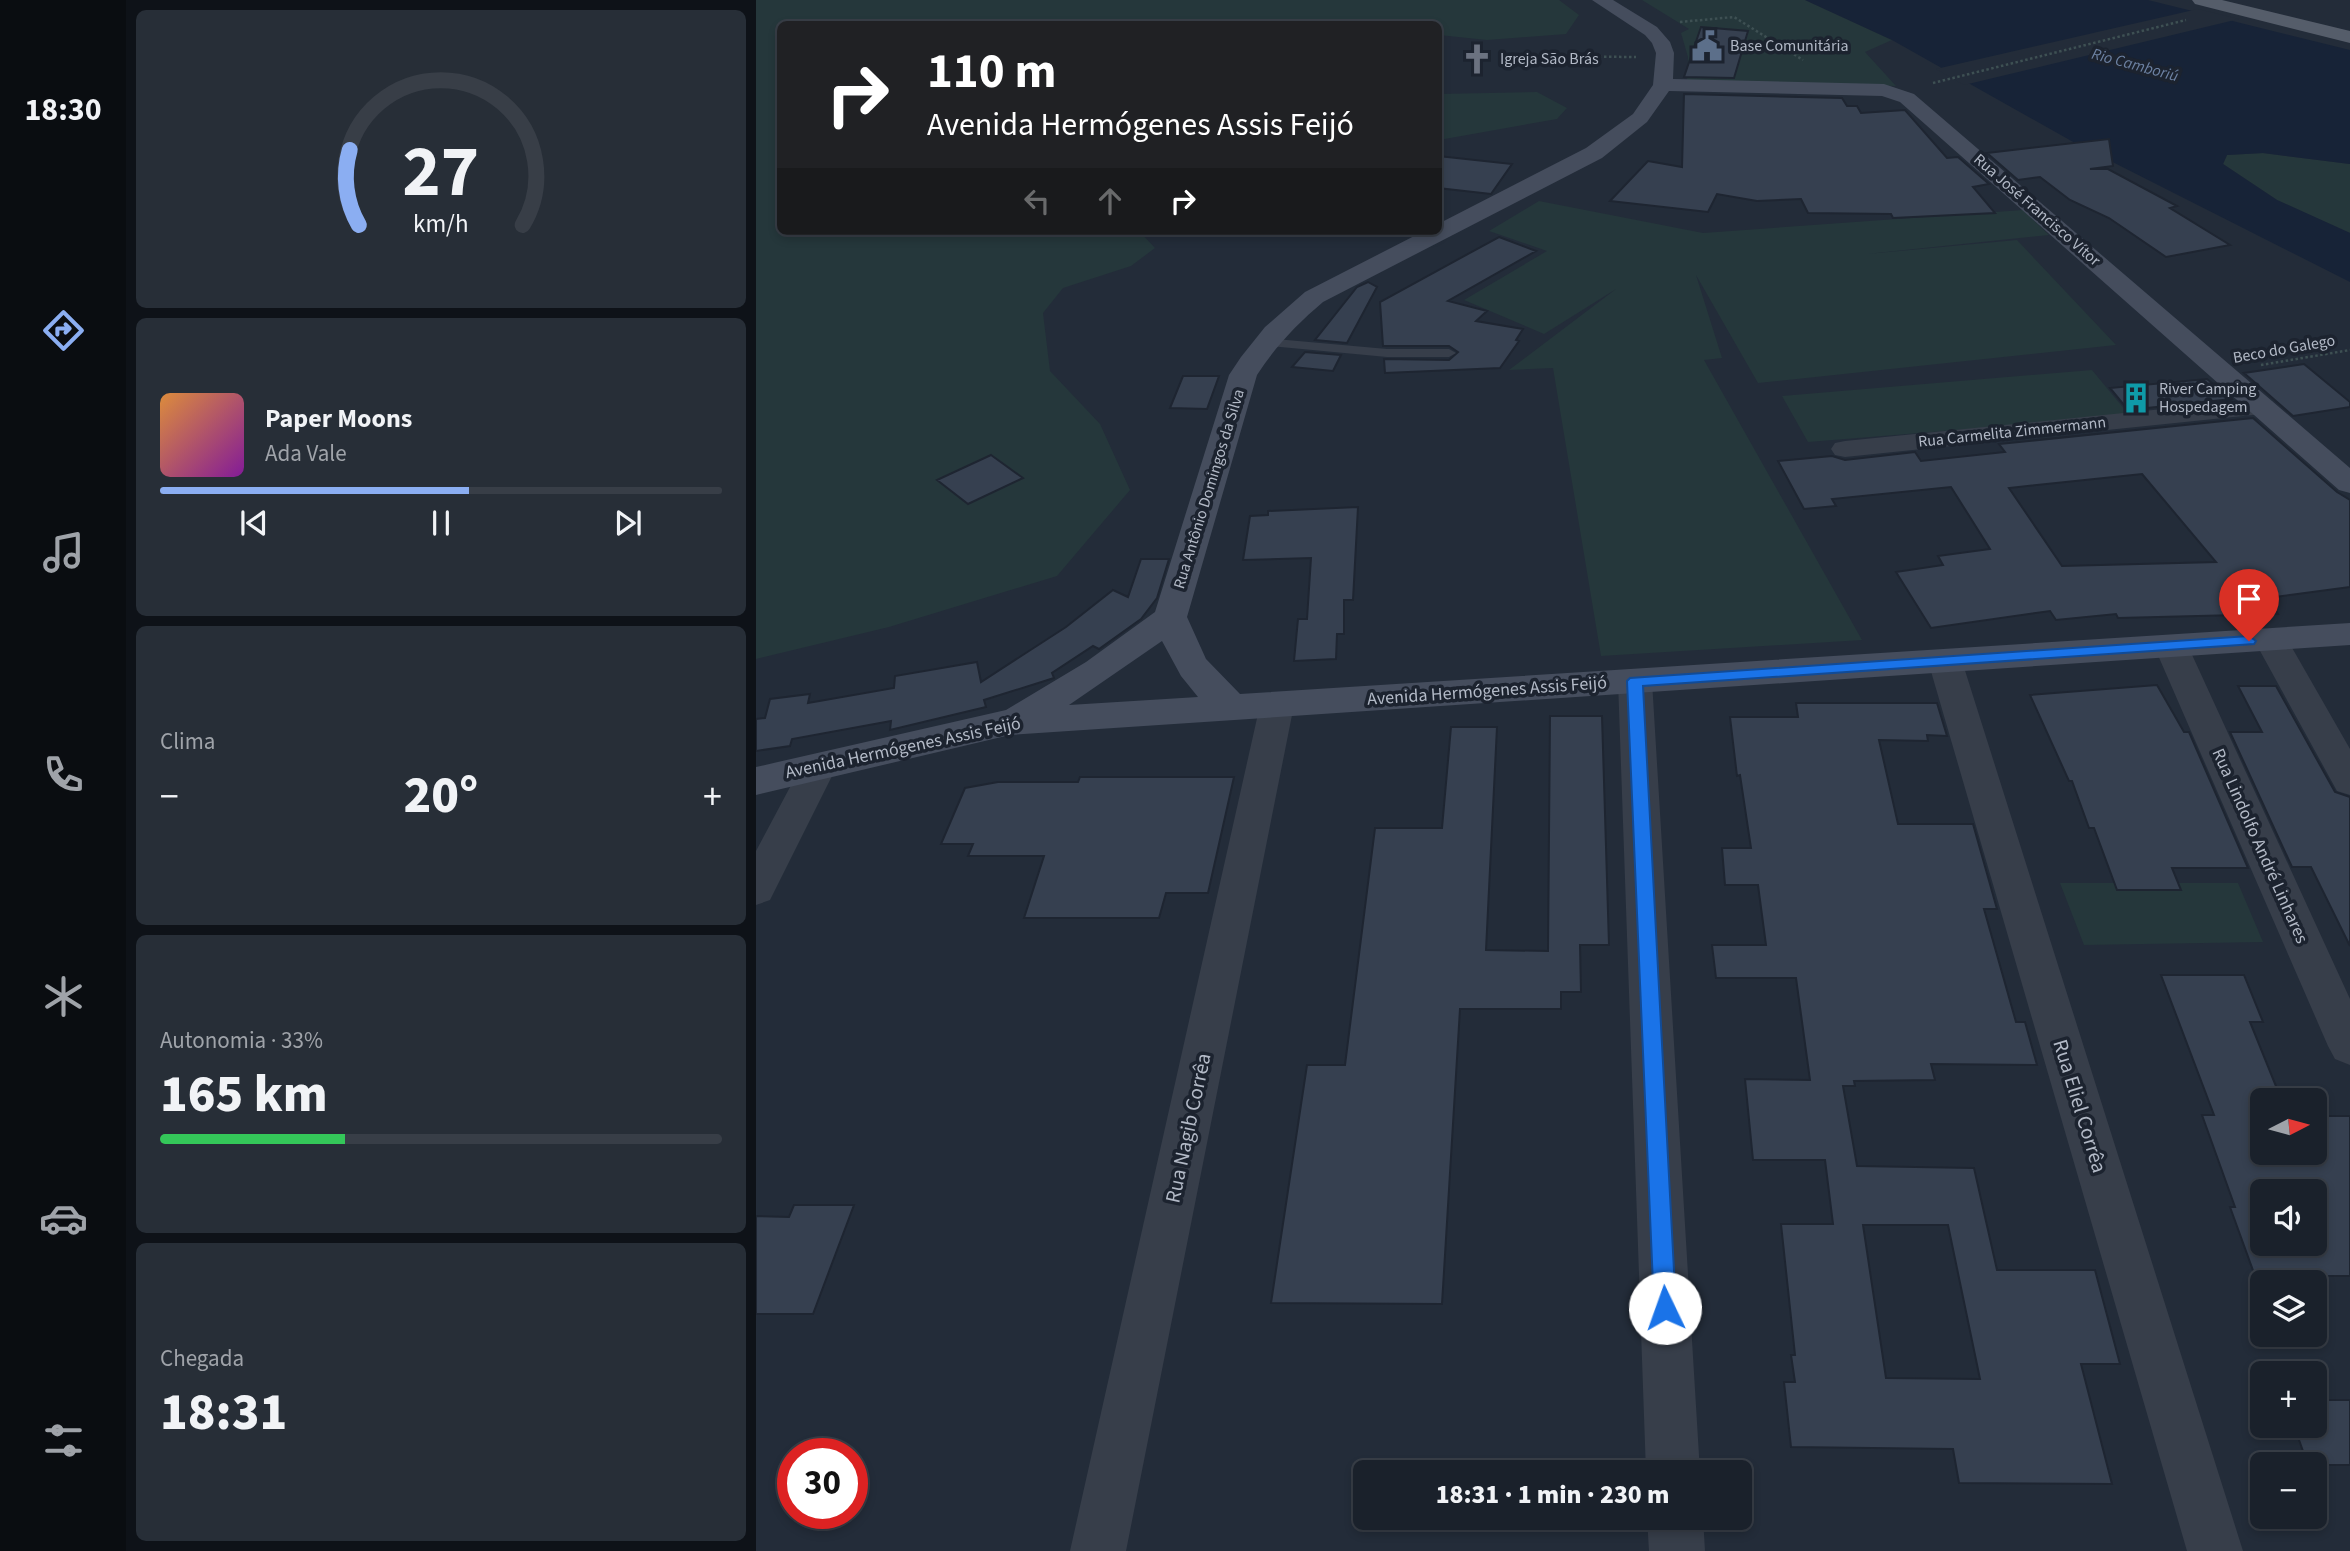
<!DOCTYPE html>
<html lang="pt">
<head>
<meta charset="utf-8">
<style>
	:root { --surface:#1a212b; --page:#272e37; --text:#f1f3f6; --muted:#9fa3a9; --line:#383e47; --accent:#8baef2 }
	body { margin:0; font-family:"Source Sans 3",sans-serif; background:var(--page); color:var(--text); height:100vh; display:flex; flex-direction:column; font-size:26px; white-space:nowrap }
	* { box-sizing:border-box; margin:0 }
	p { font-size:23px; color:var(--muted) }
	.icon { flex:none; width:38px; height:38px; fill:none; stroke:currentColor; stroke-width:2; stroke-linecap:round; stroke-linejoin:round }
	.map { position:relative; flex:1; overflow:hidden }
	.drawer { display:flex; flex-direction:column; gap:10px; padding:10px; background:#0e1218; width:630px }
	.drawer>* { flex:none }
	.banner { position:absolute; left:21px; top:21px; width:665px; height:214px; border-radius:10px; box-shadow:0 4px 10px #0003,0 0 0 2px var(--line); background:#202124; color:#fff; overflow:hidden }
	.needle { width:46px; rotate:84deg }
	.controls { position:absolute; left:1494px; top:1088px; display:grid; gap:14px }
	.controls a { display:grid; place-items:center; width:77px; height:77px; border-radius:10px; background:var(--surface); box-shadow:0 4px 10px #0003,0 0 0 2px var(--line); font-size:35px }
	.speed { position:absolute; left:21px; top:1438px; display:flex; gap:14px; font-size:35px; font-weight:700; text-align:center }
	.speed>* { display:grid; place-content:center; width:91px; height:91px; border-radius:50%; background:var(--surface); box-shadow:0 4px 10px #0003,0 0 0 2px var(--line); line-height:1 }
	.speed .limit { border:10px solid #d22; background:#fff; color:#111 }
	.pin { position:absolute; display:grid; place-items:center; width:60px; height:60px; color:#fff; margin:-72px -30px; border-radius:50% 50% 50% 0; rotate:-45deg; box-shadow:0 0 7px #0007 }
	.pin .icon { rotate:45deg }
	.me { position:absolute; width:77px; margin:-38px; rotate:357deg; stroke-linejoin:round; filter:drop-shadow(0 0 5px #0008) }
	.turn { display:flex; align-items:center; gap:24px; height:147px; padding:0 35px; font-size:32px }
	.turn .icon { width:91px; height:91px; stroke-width:2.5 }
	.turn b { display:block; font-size:49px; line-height:60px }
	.lanes { display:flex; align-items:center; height:66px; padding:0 35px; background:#0003; justify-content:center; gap:35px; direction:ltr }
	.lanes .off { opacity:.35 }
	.big { font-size:52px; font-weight:800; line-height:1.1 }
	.drawer .card { flex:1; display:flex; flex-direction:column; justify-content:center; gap:10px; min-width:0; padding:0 24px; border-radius:10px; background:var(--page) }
	.drawer .dial { align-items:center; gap:0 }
	.dial svg { height:182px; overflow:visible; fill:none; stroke:var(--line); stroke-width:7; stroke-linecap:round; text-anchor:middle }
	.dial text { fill:var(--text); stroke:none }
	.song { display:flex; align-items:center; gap:21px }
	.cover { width:84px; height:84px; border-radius:10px; background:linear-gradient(135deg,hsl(30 70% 55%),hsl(290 70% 35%)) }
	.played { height:7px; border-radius:4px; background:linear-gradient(90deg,var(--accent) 55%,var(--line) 55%) }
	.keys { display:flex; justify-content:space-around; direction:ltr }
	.heat { display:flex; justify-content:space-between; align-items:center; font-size:38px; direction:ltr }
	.charge { height:10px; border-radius:5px; background:linear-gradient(90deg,#34c759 33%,var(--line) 0) }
	.trip { position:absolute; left:597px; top:1460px; width:399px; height:70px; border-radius:10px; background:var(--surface); box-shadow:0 4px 10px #0003,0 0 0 2px var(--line); font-weight:800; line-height:70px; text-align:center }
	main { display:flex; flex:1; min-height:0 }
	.menu { display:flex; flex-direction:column; width:126px; justify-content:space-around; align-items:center; background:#0a0d11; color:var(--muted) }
	.menu .icon { width:49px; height:49px }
	.menu .active { color:var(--accent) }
	.menu b { font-size:32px; color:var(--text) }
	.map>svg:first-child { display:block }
	.green { fill:#25373b }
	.water { fill:#172337 }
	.pier { fill:#232c39 }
	.building { fill:#364050; stroke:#1e2531; stroke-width:2; fill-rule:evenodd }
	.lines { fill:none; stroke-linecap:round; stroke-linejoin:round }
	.path { stroke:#3e5053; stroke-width:2.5; stroke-dasharray:2.5 2.5; stroke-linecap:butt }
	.service { fill:#373e4a; fill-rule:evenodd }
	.minor { fill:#373e4a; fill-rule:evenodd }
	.secondary { fill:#454d5d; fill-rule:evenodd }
	.primary { fill:#555d6a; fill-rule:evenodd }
	.route { fill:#1a73e8; stroke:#114b97; stroke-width:2 }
	.labels { text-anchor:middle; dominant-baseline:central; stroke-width:7; stroke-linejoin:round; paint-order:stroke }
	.far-poi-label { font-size:16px; fill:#b2b9c6; stroke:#1c232f; text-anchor:start }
	.far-water-label { font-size:16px; font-style:italic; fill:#6d82a3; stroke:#1c232f }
	.far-street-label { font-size:16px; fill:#b2b9c6; stroke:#1c232f }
	.street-label { font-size:18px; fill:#b2b9c6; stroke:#1c232f }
	.near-street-label { font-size:21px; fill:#b2b9c6; stroke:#1c232f }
</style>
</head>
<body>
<main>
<nav class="menu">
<b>18:30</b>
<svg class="icon active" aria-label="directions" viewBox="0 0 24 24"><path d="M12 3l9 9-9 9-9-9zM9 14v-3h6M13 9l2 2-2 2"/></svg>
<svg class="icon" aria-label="music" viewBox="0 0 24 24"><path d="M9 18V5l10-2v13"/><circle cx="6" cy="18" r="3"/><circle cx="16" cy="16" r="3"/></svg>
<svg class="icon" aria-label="phone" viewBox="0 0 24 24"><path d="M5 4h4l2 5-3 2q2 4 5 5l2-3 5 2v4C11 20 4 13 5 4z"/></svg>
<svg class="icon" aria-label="climate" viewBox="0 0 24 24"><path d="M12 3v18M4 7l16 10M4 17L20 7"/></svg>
<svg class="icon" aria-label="car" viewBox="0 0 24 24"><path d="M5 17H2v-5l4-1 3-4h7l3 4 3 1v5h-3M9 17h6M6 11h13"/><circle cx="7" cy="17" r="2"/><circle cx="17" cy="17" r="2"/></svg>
<svg class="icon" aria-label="filters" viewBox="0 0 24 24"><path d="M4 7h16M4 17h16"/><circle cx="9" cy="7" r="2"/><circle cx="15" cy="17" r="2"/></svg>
</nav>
<section class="drawer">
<div class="card dial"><svg viewBox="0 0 100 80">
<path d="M14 69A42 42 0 1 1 86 69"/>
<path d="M14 69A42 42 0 0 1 10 36" stroke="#8baef2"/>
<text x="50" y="56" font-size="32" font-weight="700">27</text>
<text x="50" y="72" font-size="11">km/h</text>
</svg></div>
<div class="card">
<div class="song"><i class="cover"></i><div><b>Paper Moons</b><p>Ada Vale</p></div></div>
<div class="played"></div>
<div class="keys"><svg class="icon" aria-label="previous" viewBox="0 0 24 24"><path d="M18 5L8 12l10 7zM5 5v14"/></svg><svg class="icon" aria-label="pause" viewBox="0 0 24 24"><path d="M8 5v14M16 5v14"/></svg><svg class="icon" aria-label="next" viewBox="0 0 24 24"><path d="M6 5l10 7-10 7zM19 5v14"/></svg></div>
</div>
<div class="card"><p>Clima</p>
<div class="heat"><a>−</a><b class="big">20°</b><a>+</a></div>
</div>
<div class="card"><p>Autonomia · 33%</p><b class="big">165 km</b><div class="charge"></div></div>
<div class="card"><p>Chegada</p><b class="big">18:31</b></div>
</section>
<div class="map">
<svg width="1594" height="1551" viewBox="0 0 1594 1551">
	<rect width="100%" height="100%" fill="#232c39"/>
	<!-- green -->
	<path class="green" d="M0 0H803L823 15 810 34 731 40 683 35 682 24H24V231H383L399 248 375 266 307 288 287 313 294 371 344 424 374 490 301 576 133 627 0 659Z
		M886 0H1049L1136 40 1109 52 1140 86 931 80 932 57 925 33 933 29Z
		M781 92 811 108 801 119 683 140V94Z
		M1507 153 1594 164V233L1521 200 1467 164 1471 155Z
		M783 201 947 233 1267 210 1293 235 1111 254 1261 240 1360 345 1002 383 940 275 966 358 948 360 1106 640 845 656 797 368 753 370 860 289 788 334 708 300 791 251 733 231Z
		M1336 370 1374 416 1052 442 1026 396Z
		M1304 883H1482L1507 942 1328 945Z"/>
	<!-- water -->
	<path class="water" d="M1049 0H1392L1594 50V164L1507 153 1471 155 1467 164 1521 200 1594 233V282L1319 143 1136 40Z"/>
	<!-- pier -->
	<path class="pier" d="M1442 9 1483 19 1208 85 1180 69Z"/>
	<!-- building -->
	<path class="building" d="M945 27 992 31 978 78 928 77Z
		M928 94 1086 98 1091 106H1101L1105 113 1149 110 1191 158 1202 157 1233 184 1217 187 1239 213 1137 218 1135 214 1052 213 1045 199 1001 201 961 194 952 212 854 201 892 161 926 167Z
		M1353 139 1357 166 1334 169H1352L1421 206 1414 208 1474 245 1410 257 1353 218 1314 200 1284 177 1262 180 1231 153Z
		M682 156 756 164 735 194 682 188Z
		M743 237 780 251 692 301 731 311 720 321 767 329 760 340 763 341 744 368 629 373 628 359 693 360 702 352 693 346H627L624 302Z
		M612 282 621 287 591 343 559 340 601 287Z
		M549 352 585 355 577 371 536 367Z
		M1548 364 1594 402V407L1537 416 1488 373Z
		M427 376H463L451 409 414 408Z
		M1451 379 1476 399 1372 410 1354 388Z
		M1497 418 1581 492 1594 500V587L1512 598 1522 614 1362 618 1360 614 1300 620 1294 611 1175 628 1140 572 1187 565 1182 556 1234 549 1195 487 1076 499 1080 506 1048 509 1022 461 1076 456 1089 460 1159 452 1165 461 1249 452 1243 444ZM1386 474 1460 562 1306 566 1253 488Z
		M235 455 267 478 212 504 181 480Z
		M602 507 597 600H588V634H581L580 659 538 661 542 619H551L555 558 487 560 494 516 512 515V511Z
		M385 559H413L401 598 385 619 343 649 337 646 296 673 298 678 228 700 230 707 134 730 135 721 36 739 34 746 0 751V719L9 718 14 699 54 694 52 703 138 688 139 676 221 662 225 682 310 627 357 590 372 597Z
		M1401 685 1428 732H1433L1492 868H1416L1425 890H1361L1338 828H1333L1316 781H1313L1274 695Z
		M1482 686H1520L1579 792 1594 797V946L1555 867H1536L1474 732H1506Z
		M1040 703H1181L1191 736 1171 735 1172 741 1123 740 1142 824H1217L1241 909H1228L1260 1022H1269L1281 1065 1175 1064 1179 1080 1098 1081 1099 1086H1087L1101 1166 1218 1168 1241 1270H1339L1364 1364H1325L1356 1484 1203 1483 1197 1449 1035 1447 1028 1382H1039L1035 1355H1039L1025 1224H1077L1069 1160H997L989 1079 1054 1080 1040 978H960L956 945H1010L1002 885H969L966 848H995L984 775 981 776 974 717H1042ZM1107 1225H1192L1224 1379 1130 1378Z
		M794 716H846L853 945H824L825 992H805V1009H704L686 1304 515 1303 551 1065H589L619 828H686L695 727H741L730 950 792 951Z
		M324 777H478L452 893H410L403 918H268L288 856H212L217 844H185L209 788 242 782H322Z
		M1405 975H1488L1507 1022H1494L1526 1101H1507V1153H1559V1116H1594V1276H1499L1474 1207H1479L1446 1115H1458ZM1507 1192H1559V1244H1507Z
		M38 1205H98L57 1314H0V1216L33 1217Z
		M1559 1400H1594V1465H1552L1538 1426H1559Z"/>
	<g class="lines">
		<!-- path -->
		<path class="path" d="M924 22 978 17 1047 60
			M753 56 880 57
			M1177 83 1430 20
			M1505 365 1594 350"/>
		<!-- service -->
		<path class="service" d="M508 338 631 349H693L700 353 693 357H631L503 345 501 342Z"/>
		<!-- minor -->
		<path class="minor" d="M1506 399 1516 401 1520 407 1516 413 1089 457 1079 455 1075 449 1079 443 1089 441Z
			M1515 629 1527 632 1594 749V795L1581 791 1498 640 1503 632Z
			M1415 635 1427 638 1432 646 1594 999V1065L1579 1059 1572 1046 1398 646 1403 638Z
			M1189 650 1201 653 1206 661 1487 1551H1431L1172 661 1177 653Z
			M879 669 891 673 896 681 944 1472H890L862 681 867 673Z
			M521 693 533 696 538 705 370 1551H314L504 705 509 696Z
			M63 753 76 757 81 766 14 900 0 905V851L50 757Z
			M891 1517H947L949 1551H893Z"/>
		<!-- secondary -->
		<path class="secondary" d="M836 0H857L901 27 914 42 918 53 917 79 1128 84 1158 94 1594 468V493L1583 490 1144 102 1126 96 913 91 891 122 846 158 567 302C541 324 519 347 501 375L431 617 450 659 484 694 1594 623V645L254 735 0 795V767L250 710 330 662 399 612 473 375 485 357 509 327 549 292 668 231H682V224L830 148 877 114 897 85 900 53 896 43 889 35ZM406 641 425 676 442 697 313 705Z"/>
		<!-- primary -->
		<path class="primary" d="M1436 0H1466L1594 31V43L1439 4Z"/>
	</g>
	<!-- route -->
	<path class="route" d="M1493 636 1500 641 1498 644 887 686 920 1308 917 1316 909 1319 902 1316 898 1308 871 681 874 678Z"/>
	<!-- icons -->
	<defs>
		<g id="civic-bare" transform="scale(2.415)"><path d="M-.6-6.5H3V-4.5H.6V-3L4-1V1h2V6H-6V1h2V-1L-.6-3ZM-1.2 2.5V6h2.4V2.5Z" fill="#5c6f8a" stroke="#1c232f" stroke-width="2.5" paint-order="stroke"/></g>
		<g id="church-bare" transform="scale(2.415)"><path d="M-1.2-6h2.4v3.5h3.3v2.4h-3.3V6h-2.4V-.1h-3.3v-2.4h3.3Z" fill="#6b7280" stroke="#1c232f" stroke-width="2.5" paint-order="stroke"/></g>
		<g id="building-bare" transform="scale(2.415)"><path d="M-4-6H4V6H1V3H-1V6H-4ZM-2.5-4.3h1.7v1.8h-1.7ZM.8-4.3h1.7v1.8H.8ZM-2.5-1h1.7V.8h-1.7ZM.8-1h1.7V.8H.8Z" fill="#0f9aa8" stroke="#1c232f" stroke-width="2.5" paint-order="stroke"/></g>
	</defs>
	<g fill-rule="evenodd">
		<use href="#civic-bare" x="951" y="46"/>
		<use href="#church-bare" x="721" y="59"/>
		<use href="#building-bare" x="1380" y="398"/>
	</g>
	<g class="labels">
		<!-- far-poi labels -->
		<g class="far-poi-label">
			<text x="974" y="46">Base Comunitária</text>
			<text x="744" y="59">Igreja São Brás</text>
			<text x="1403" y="389">River Camping<tspan x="1403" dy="18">Hospedagem</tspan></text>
		</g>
		<!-- far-water labels -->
		<g class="far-water-label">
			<text transform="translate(1379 65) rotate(15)">Rio Camboriú</text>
		</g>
		<!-- far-street labels -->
		<g class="far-street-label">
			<text transform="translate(1281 210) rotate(41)">Rua José Francisco Vítor</text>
			<text transform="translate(1528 349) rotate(-10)">Beco do Galego</text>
			<text transform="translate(1256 432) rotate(-6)">Rua Carmelita Zimmermann</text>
			<text transform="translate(453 489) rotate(-73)">Rua Antônio Domingos da Silva</text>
		</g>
		<!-- street labels -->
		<g class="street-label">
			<text transform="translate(731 691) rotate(-4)">Avenida Hermógenes Assis Feijó</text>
			<text transform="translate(147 748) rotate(-12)">Avenida Hermógenes Assis Feijó</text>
			<text transform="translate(1504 846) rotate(66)">Rua Lindolfo André Linhares</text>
		</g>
		<!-- near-street labels -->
		<g class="near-street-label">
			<text transform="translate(1324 1106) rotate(73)">Rua Eliel Corrêa</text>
			<text transform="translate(432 1128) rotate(-78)">Rua Nagib Corrêa</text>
		</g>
	</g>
</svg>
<div class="controls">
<a><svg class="needle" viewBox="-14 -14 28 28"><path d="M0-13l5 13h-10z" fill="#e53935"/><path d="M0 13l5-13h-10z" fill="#9fa3a9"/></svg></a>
<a><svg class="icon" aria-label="sound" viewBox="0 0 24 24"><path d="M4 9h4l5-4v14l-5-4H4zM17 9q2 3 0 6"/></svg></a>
<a><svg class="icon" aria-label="layers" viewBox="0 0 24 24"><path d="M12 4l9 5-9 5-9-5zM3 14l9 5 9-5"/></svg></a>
<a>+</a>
<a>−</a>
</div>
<div class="speed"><div class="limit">30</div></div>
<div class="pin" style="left:1493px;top:641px;background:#d93025"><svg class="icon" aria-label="arrive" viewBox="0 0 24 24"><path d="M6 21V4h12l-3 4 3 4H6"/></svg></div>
<svg class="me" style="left:909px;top:1308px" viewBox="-20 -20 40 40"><circle r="19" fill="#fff"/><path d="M0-13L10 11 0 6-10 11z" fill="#1a73e8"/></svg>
<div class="trip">18:31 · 1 min · 230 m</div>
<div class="banner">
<div class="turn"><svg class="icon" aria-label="right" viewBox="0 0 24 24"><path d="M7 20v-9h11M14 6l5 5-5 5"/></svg><div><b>110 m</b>Avenida Hermógenes Assis Feijó</div></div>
<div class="lanes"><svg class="icon off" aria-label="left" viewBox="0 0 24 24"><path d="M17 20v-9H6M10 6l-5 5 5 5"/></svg><svg class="icon off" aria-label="ahead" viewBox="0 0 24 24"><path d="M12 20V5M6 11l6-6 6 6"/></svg><svg class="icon" aria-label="right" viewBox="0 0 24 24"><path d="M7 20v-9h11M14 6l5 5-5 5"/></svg></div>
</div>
</div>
</main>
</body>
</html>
